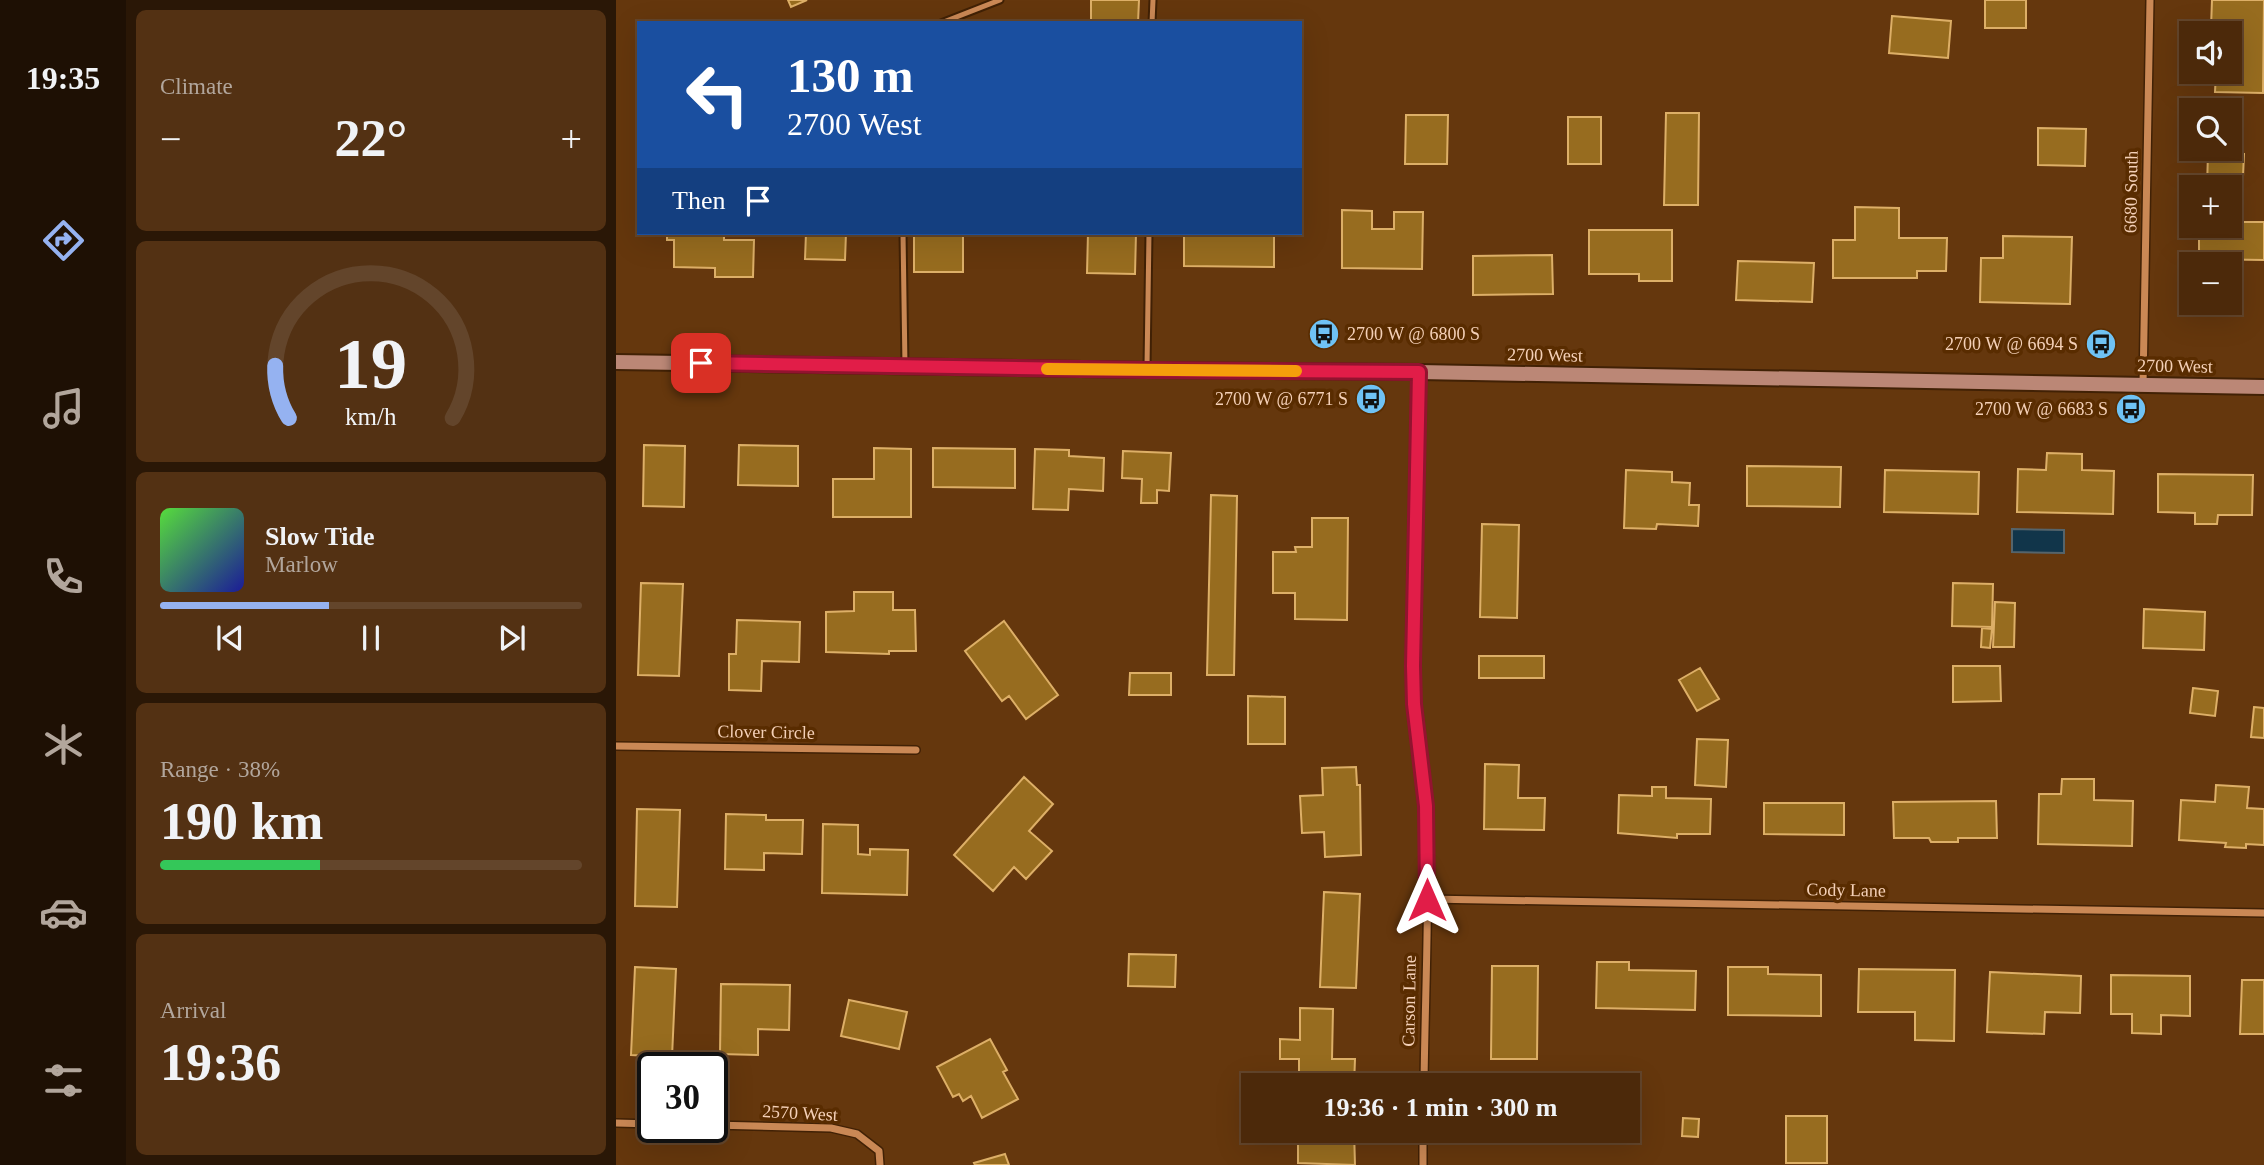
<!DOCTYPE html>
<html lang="en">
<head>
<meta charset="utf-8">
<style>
	:root { --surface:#4c290a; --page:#533113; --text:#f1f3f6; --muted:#b2a69c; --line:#63452b; --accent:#95b2f1 }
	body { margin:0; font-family:"Times New Roman",serif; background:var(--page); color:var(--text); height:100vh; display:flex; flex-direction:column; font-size:26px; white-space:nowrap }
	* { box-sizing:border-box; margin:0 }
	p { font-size:23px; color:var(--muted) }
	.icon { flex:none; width:38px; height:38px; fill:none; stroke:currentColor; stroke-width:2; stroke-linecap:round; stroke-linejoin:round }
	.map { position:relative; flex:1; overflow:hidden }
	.side { display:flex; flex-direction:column; gap:10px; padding:10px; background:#2a1706; width:490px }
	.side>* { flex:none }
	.guide { position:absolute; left:21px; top:21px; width:665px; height:214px; border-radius:0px; box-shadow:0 7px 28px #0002,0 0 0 2px var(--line); background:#1a4fa0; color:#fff; overflow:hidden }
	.fabs { position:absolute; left:1563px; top:21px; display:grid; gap:14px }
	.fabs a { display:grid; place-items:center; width:63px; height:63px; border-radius:0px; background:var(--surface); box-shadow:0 7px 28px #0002,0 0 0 2px var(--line); font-size:35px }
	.speed { position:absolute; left:21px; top:1052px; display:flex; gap:14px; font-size:35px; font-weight:700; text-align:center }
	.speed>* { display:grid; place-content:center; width:91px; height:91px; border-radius:50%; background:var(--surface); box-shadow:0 7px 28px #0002,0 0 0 2px var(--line); line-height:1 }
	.speed .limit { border:4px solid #111; border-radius:10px; background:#fff; color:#111 }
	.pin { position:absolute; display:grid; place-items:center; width:60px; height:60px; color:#fff; margin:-30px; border-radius:14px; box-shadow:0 4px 10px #0006 }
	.me { position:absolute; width:77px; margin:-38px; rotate:0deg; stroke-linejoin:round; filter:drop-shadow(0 0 5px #0008) }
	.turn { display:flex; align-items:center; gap:24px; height:147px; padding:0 35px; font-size:32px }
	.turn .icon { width:91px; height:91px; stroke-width:2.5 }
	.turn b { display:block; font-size:49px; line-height:60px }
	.then { display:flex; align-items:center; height:66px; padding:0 35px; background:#0003; gap:14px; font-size:26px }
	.big { font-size:52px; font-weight:800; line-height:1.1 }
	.side .widget { flex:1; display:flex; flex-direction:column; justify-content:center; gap:10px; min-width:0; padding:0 24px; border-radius:10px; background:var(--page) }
	.side .dial { align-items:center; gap:0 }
	.dial svg { height:182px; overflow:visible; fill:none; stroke:var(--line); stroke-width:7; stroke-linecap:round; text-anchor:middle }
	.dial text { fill:var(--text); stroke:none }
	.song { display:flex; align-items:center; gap:21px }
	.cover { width:84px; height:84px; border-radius:10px; background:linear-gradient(135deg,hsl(110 70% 55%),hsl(240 70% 35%)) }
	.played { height:7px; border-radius:4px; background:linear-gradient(90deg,var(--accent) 40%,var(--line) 40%) }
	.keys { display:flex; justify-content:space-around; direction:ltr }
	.heat { display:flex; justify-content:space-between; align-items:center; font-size:38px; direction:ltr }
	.charge { height:10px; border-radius:5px; background:linear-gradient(90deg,#34c759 38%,var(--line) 0) }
	.trip { position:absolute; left:625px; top:1073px; width:399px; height:70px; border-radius:0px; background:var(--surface); box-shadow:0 7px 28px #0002,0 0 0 2px var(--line); font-weight:800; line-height:70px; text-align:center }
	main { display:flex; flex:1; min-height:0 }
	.tab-bar { display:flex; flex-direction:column; width:126px; justify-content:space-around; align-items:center; background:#1e1004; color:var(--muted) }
	.tab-bar .icon { width:49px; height:49px }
	.tab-bar .current { color:var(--accent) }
	.tab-bar b { font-size:32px; color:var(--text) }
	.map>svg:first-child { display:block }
	.water { fill:#11354a; stroke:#55646b; stroke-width:2 }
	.building { fill:#976c1f; stroke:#ddaf67; stroke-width:2 }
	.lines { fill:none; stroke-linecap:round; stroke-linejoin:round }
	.lane-casing { stroke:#412105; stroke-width:9 }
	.street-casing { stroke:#412105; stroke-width:10 }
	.secondary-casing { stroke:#412105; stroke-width:18 }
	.lane { stroke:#ca8855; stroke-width:5 }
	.street { stroke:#ca8855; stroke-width:7 }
	.secondary { stroke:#bb8776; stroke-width:14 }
	.route-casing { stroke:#92132f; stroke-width:18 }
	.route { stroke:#e11d48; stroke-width:12 }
	.slow { stroke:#f59e0b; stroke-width:12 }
	.labels { text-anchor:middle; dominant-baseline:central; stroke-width:7; stroke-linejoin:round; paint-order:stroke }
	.street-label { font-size:18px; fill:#f4d0b7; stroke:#592c00 }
	.poi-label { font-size:18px; fill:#f4d0b7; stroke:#592c00; text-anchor:end }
</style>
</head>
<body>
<main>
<nav class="tab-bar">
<b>19:35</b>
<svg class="icon current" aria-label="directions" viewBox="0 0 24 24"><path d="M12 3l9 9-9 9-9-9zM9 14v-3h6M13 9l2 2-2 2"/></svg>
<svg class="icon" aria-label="music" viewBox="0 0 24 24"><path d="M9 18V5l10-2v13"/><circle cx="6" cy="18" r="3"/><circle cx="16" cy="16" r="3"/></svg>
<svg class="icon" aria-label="phone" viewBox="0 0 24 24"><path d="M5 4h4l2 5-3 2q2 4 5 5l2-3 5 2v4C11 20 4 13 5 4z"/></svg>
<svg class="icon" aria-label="climate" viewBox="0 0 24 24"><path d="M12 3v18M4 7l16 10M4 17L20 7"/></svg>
<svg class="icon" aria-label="car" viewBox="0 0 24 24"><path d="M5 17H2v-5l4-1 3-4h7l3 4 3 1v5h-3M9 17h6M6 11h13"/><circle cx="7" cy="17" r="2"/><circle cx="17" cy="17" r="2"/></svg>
<svg class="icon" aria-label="filters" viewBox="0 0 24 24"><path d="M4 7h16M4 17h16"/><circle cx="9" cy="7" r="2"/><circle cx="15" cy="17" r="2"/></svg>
</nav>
<section class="side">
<div class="widget"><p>Climate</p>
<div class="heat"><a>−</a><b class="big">22°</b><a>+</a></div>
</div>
<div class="widget dial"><svg viewBox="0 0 100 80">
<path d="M14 69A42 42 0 1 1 86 69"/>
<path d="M14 69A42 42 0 0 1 8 46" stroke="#95b2f1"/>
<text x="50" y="56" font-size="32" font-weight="700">19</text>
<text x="50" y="72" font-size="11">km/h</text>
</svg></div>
<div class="widget">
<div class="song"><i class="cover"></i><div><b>Slow Tide</b><p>Marlow</p></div></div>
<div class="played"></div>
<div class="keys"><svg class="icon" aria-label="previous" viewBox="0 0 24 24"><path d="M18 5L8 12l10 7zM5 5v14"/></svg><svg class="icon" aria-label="pause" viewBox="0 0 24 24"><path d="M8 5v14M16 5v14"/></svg><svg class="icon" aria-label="next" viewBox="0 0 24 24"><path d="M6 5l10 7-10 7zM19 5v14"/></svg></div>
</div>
<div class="widget"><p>Range · 38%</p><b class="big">190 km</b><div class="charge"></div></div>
<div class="widget"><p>Arrival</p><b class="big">19:36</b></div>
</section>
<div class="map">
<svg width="1648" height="1165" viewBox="0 0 1648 1165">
	<rect width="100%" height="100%" fill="#65370d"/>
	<!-- water -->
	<path class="water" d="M1396 529 1448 530V553L1396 552Z"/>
	<!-- building -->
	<path class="building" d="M172 0H191L175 7Z
		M475 0H523L522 23H475Z
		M1369 0H1410V28H1369Z
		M1596 0H1648L1647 93 1599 92 1600 72H1614V33H1607V28H1595Z
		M1276 16 1335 21 1332 58 1273 53Z
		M1050 113H1083L1082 205H1048Z
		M790 115H832L831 164H789Z
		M952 117H985V164H952Z
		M1422 128 1470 129 1469 166 1422 165Z
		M1592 153 1628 154 1626 199H1614V187H1591Z
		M1239 207 1283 208V238H1331L1330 271H1301V278H1217V240H1239Z
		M726 210 756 211V229H778V212H807L806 269 726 268Z
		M1614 222H1648V260L1583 259V226H1614Z
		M973 230H1056V281H1023V274H973Z
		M51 233H108V240H138L137 277H99V268L58 267V240H51Z
		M190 233H230L229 260 189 259Z
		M298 233H347V272H298Z
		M472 233H520L519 274 471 273Z
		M568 233H658V267L568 266Z
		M1387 236 1456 237 1454 304 1364 302 1365 258H1387Z
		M936 255 937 294 857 295V256Z
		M1122 261 1198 263 1196 302 1120 300Z
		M28 445 69 446 68 507 27 506Z
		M123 445 182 446V486L122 485Z
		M258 448 295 449V517H217V479H258Z
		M317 448 399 449V488L317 487Z
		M419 449 453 450V456L488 458 487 491 453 489 452 510 417 509Z
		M507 451 555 453 553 491 541 490V503H525L526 479 506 478Z
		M1431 453 1466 454V470L1498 471 1497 514 1401 512 1402 469 1430 470Z
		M1131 466 1225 467 1224 507 1131 506Z
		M1010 470 1056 472V482L1074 483 1073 505H1083L1082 526 1041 524 1040 529 1008 528Z
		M1269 470 1363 472 1362 514 1268 512Z
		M1542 474 1637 475 1636 515H1602L1601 524H1579V513L1542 512Z
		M595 495 621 496 618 675H591Z
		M696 518H732L731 620 679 619V593H657V552H680L679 547H696Z
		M866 524 903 525 901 618 864 617Z
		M25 583 67 584 63 676 22 675Z
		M1337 583 1377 584 1376 627 1336 626Z
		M238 592H277V610H299L300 651H273V654L210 652V612L238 611Z
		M1379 602 1399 603 1398 647H1377Z
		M1528 609 1589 612 1588 650 1527 648Z
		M121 620 184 622 183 662 146 661 145 691 113 690V654H120Z
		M388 621 442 695 410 719 393 696 386 701 349 651Z
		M1366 628 1376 629 1374 648 1365 647Z
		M863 656H928V678H863Z
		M1337 666H1384L1385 701 1337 702Z
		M1084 668 1103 699 1081 711 1063 680Z
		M514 673H555V695H513Z
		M1577 688 1602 691 1599 716 1574 713Z
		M632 696 669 697V744H632Z
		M1638 707 1648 708V738L1635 737Z
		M1081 739 1112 740 1110 787 1079 785Z
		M869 764 903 765 902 798H929L928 830 868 829Z
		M740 767 741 785H744L745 855 709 857 708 832 686 833 684 796 707 795 706 768Z
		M408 777 437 804 413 831 436 851 410 879 398 867 377 891 338 855Z
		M1446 779H1478V800L1517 801 1516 846 1422 844 1423 794H1445Z
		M1600 785 1633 787 1631 808 1648 809V845L1630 844V848L1609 847 1610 843 1563 840 1565 800 1599 802Z
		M1036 787H1050V798L1095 799 1094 834H1061V838L1002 833 1003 795 1036 796Z
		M1380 801 1381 838H1342V842H1315L1313 838H1278L1277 802Z
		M1148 803H1228V835L1148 834Z
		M21 809 64 810 61 907 19 906Z
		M110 814 150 815V820H187L186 854 148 853V870L109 869Z
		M207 824 242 825V854L254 855V849L292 850 291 895 206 893Z
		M708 892 744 894 740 988 704 987Z
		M513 954 560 955 559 987 512 986Z
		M981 962H1013V970L1080 971 1079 1010 980 1008Z
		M876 966H922L921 1059H875Z
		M19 967 60 969 56 1057 15 1055Z
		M1112 967H1152V974L1205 975V1016L1112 1015Z
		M1243 969 1339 970 1338 1041 1299 1040V1012H1242Z
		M1374 972 1465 976 1464 1013 1429 1012 1428 1034 1371 1032Z
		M1495 975 1574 976V1016L1545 1015V1034L1516 1033V1014H1495Z
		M1626 980H1648V1034H1624Z
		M105 984 174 985 173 1030 142 1029V1055L104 1054Z
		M233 1000 291 1012 283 1049 225 1036Z
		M684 1008 717 1009 716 1059H739L738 1085H683V1059H664V1039L684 1040Z
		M374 1039 391 1070 387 1072 402 1099 366 1118 355 1096 347 1101 343 1094 337 1097 321 1067Z
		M1170 1116H1211V1163H1170Z
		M1067 1118 1083 1119 1082 1137 1066 1136Z
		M682 1130H738L739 1165 682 1163Z
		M900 1130H949V1136L900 1134Z
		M389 1154 393 1165H359L358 1163Z"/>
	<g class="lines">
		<!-- lane casing -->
		<g class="lane-casing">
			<path id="lane" d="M325 23 384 0
				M536 23 537 0
				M287 233 289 366
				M531 367 533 233"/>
		</g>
		<!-- street casing -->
		<g class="street-casing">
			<path id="street" d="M803 373 797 666C798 714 808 761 810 809 814 901 809 993 808 1085
				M1527 385 1534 0
				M0 746 300 750
				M811 899 1648 913
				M0 1123 37 1124
				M96 1125 215 1128 241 1134 263 1151 264 1165
				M807 1165V1130"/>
		</g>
		<!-- secondary casing -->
		<g class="secondary-casing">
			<path id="secondary" d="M0 362 531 370 803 372 1648 387"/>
		</g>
		<!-- lane -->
		<use href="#lane" class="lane"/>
		<!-- street -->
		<use href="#street" class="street"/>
		<!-- secondary -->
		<use href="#secondary" class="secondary"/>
	</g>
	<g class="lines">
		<!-- route casing -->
		<g class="route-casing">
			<path id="route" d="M85 363 531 370 803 372 797 666 798 704 810 806 811 900"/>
		</g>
		<!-- route -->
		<use href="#route" class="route"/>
		<!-- slow -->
		<path class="slow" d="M431 369 680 371"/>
	</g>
	<!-- icons -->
	<defs>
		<g id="bus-disc" transform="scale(1.575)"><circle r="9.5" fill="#6fc2f4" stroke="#592c00"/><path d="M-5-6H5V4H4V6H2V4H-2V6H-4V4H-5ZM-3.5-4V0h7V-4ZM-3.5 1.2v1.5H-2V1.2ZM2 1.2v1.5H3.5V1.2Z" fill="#111"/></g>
	</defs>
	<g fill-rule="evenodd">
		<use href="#bus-disc" x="708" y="334"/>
		<use href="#bus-disc" x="1485" y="344"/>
		<use href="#bus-disc" x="755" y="399"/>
		<use href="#bus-disc" x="1515" y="409"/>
	</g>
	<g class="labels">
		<!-- street labels -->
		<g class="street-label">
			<text transform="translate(1515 192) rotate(-89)">6680 South</text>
			<text transform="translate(929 355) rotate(1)">2700 West</text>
			<text transform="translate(1559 366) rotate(1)">2700 West</text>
			<text transform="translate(150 732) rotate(1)">Clover Circle</text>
			<text transform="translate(1230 890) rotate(1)">Cody Lane</text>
			<text transform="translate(793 1001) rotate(-89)">Carson Lane</text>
			<text transform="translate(184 1113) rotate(3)">2570 West</text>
		</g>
		<!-- poi labels -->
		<g class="poi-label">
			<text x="731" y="334" text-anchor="start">2700 W @ 6800 S</text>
			<text x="1462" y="344">2700 W @ 6694 S</text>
			<text x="732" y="399">2700 W @ 6771 S</text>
			<text x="1492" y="409">2700 W @ 6683 S</text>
		</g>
	</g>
</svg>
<div class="fabs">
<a><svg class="icon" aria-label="sound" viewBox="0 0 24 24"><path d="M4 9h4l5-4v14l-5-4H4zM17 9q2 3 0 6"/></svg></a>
<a><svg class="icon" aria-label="search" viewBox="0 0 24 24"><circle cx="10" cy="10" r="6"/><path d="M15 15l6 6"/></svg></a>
<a>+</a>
<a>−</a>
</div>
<div class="speed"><div class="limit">30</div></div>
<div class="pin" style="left:85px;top:363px;background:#d93025"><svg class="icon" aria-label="arrive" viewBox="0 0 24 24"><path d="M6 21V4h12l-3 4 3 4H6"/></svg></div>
<svg class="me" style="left:811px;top:900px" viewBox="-20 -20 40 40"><path d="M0-17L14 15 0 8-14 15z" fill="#e11d48" stroke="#fff" stroke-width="4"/></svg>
<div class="trip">19:36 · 1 min · 300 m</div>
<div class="guide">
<div class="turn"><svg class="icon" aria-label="left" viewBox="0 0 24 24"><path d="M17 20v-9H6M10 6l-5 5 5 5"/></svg><div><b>130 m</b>2700 West</div></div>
<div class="then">Then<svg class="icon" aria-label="arrive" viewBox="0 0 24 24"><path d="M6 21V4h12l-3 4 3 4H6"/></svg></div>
</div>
</div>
</main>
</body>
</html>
